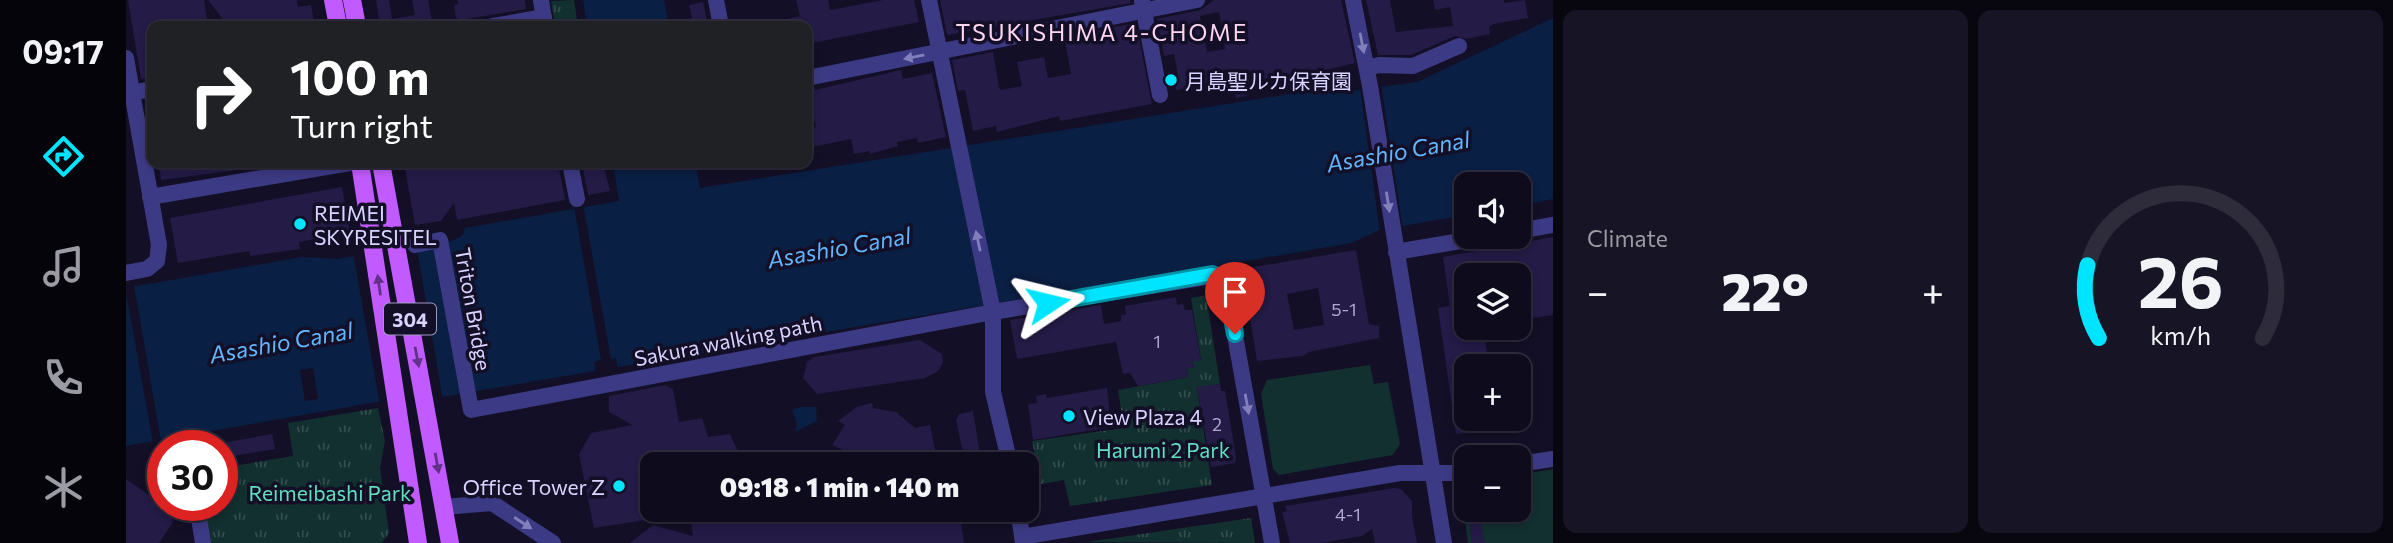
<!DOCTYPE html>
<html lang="en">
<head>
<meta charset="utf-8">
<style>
	:root { --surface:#0e0b1c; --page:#171425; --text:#f1f3f6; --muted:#9b9ba3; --line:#2e2b3b; --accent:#00e5ff }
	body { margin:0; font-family:Commissioner,"Noto Sans JP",sans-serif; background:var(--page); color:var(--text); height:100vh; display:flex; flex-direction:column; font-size:26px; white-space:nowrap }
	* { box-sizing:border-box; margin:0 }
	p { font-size:23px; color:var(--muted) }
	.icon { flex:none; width:38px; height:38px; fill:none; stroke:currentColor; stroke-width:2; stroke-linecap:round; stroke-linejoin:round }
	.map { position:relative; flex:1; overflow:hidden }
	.side { display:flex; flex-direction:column; gap:10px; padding:10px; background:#08060f; width:840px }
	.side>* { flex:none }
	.banner { position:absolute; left:21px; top:21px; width:665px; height:147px; border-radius:14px; box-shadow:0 4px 10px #0003,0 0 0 2px var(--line); background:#202124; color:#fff; overflow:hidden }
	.tools { position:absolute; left:1328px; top:172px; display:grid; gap:14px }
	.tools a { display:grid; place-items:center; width:77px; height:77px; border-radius:14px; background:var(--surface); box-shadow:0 4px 10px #0003,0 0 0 2px var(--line); font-size:35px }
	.speed { position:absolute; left:21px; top:430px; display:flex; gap:14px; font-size:35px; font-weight:700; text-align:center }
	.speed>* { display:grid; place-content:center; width:91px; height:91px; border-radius:50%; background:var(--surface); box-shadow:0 4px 10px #0003,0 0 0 2px var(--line); line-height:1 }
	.speed .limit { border:10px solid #d22; background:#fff; color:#111 }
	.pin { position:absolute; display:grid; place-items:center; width:60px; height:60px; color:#fff; margin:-72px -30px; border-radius:50% 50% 50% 0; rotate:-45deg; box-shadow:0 0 7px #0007 }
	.pin .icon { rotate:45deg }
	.me { position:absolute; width:77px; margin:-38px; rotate:80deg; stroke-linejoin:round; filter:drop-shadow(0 0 5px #0008) }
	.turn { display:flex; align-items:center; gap:24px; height:147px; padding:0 28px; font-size:32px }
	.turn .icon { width:91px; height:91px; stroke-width:2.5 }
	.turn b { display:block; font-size:49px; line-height:60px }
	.big { font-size:52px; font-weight:800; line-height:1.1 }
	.side .tile { flex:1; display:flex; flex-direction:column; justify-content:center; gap:10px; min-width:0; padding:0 24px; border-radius:14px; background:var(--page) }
	.side .dial { align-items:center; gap:0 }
	.dial svg { height:182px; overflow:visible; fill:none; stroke:var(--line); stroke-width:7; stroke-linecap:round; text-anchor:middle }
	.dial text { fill:var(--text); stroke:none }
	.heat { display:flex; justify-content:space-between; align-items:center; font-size:38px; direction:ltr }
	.side .tiles { flex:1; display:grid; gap:10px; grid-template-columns:repeat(2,1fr) }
	.trip { position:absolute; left:514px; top:452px; width:399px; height:70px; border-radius:14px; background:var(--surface); box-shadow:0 4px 10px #0003,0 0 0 2px var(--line); font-weight:800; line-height:70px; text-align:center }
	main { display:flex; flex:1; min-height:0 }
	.tabs { display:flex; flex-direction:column; width:126px; justify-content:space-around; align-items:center; background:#06040b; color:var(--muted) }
	.tabs .icon { width:49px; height:49px }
	.tabs .on { color:var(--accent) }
	.tabs b { font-size:32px; color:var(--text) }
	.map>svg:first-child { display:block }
	.park { fill:url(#park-tufts) }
	.pitch { fill:#12302f }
	.water { fill:#0a1f44 }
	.pier { fill:#130f26 }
	.building { fill:#241b47; fill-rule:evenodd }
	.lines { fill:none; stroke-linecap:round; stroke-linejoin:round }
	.minor { stroke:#3d3a85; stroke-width:16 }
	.major { stroke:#c25bff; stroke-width:18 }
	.oneway { fill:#837fbc }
	.oneway2 { fill:#623188 }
	.route-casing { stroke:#0095a6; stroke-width:18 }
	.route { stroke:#00e5ff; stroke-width:12 }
	.poi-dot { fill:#00e5ff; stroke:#130f26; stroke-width:2.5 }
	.labels { text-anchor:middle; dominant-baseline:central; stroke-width:7; stroke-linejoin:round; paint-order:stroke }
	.number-label { font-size:18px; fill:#aca6d1 }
	.shield { fill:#130f26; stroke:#9e99be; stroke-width:2 }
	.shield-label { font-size:19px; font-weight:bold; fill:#d9d4ff }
	.poi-label { font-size:21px; fill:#d9d4ff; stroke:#130f26; text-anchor:start }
	.street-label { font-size:21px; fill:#d9d4ff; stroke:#130f26 }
	.park-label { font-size:21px; fill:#5fe0c0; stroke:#130f26 }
	.neighbourhood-label { font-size:23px; letter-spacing:2px; fill:#ffd6f0; stroke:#130f26 }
	.water-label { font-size:23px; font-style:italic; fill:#62b6ff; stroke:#130f26 }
</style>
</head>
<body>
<main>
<nav class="tabs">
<b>09:17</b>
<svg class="icon on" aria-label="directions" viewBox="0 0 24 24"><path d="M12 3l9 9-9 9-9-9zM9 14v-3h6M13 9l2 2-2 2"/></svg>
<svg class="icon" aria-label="music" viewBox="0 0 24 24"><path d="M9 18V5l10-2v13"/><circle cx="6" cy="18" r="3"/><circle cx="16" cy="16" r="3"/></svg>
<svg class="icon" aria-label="phone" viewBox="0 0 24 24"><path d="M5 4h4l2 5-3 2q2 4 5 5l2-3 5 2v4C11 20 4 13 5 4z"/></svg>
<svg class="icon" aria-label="climate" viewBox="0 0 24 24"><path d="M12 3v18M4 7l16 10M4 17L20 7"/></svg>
</nav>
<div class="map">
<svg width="1427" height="543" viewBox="0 0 1427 543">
	<defs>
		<pattern id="park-tufts" width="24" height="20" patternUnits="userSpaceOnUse" patternTransform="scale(1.75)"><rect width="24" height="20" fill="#12302f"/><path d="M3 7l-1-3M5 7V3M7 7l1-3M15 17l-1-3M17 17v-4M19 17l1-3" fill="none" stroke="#344d4e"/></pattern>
	</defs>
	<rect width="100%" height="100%" fill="#130f26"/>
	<!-- park -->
	<path class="park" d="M448 0 452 26H429L425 1Z
		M1080 295 1094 384 1071 388 1086 485 944 506 938 480 915 484 906 441 998 428 992 390 1063 377 1061 368 1068 367 1066 361 1075 360 1065 298Z
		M252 408 259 441 254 468 263 533 256 543H84L78 506H96V468L167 456 162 423Z
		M1125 518 1129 543 961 542Z"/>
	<!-- pitch -->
	<path class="pitch" d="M1244 365 1248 384 1262 382 1274 444 1267 455 1153 475 1147 469 1135 394 1141 380Z
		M1427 469V543H1342L1334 485 1340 484V509H1393V475Z"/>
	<!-- water -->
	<path class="water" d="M457 0H538L543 26H461Z
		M1427 18V199L1393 206V184H1340V215L1253 230 1226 243 316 397 314 391 0 446V288L176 257 210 259 328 240 337 235 339 228 493 201 487 163H569L574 188 1214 86 1224 91 1291 82Z
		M675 407H690L691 421 669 432 671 424 666 410Z"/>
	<!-- pier -->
	<path class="pier" d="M1255 84 1277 230 1254 233 1234 87Z
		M457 204 485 359 490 358 492 370 470 374 468 362 475 360 448 206Z
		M290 243 317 401 312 395 254 405 227 252Z
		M8 285 35 441 27 443 0 292V286Z
		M187 368 192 399 179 401 174 370Z"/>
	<!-- building -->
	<path class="building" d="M2 0H78L82 26H26V78L15 79Z
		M82 0H171L172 7 185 5 189 26H102Z
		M250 0H263L266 19 289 15 286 0H302L307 26H254Z
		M331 0H399L400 9 335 20 330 18 328 5 332 4Z
		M670 0H702L704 10 757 0H788L793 22 681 44V26H647V22L674 16Z
		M814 0H1004L1005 3 821 35Z
		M1088 0H1215L1229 63 1196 71 1197 77 1169 82 1170 85 1159 87 1158 81 1123 90V95L1110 98 1108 89 1100 90 1099 85 1057 92 1056 89 1050 90 1047 76 1052 75 1048 54 1038 56 1031 19 1074 10ZM1093 12 1099 49 1081 52 1074 16Z
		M1240 0H1264L1270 32 1327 26 1324 7 1309 10 1307 0H1378V3L1399 0 1402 18 1368 24 1363 27 1364 34 1340 39 1329 36 1285 55H1252Z
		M577 2 582 26H548V22L566 18 563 5Z
		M1010 23 1026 104 934 121 933 116 871 132 870 126 847 131 839 90 832 91 826 60 867 52 873 87 875 90 896 86 891 62 918 57 922 78 945 74 938 37Z
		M775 70 777 79 806 73 820 137 792 143 791 138 771 142 772 146 744 154V151L728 154 725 139 681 148V129L690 127 681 88 688 87 689 90Z
		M33 163H150V165L35 180Z
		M278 163H317V166L344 163H432L439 200 331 220 328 203 315 221 289 225Z
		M456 163H477L484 191 462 195Z
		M216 187 224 233 173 242 174 249 124 256 123 251 52 263 44 218Z
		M1427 237V315L1393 320V275H1340V327H1357L1363 366H1340V418H1372L1373 427 1330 434 1312 308 1324 306 1317 257Z
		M1230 250 1243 324 1253 326V338L1183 352 1177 356 1131 361 1116 269ZM1192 288 1198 325 1168 330 1161 294Z
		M1050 297 1051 305 1057 304 1059 310H1066L1075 361H1066L1068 368H1061L1063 377 1012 386 1004 373 997 374 990 342 891 359 884 320 975 305 978 324 995 321V315L1000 314 999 306Z
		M794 340 816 354 817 363 811 372 799 378 691 394 677 378 681 362 688 357Z
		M1094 384 1095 391H1099L1110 457 1109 463 1085 467 1071 387Z
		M539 385 547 389 553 422 576 418 582 437 604 434 614 456H636L633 464H527V509H552V515L468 528 453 454 465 433 506 425 483 412V396Z
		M981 388 985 427 907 440 902 404 911 403 910 396 920 394 921 398Z
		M746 403 747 408 770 412 789 428 804 425 812 464H717L715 449 706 445 719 425 712 421 731 407Z
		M847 411 855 460 845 461 838 457 830 420 833 414Z
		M146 434 149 449 96 458V443Z
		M0 479 46 511 47 522 33 543H0Z
		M1268 488 1275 489 1286 501V516L1291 543H1249L1246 529 1236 536 1195 543H1164L1156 512 1161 511 1159 506Z
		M563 509H833L838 543H504L527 525 567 536Z
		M1354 516 1359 543H1346L1342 518Z"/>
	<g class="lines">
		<!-- minor -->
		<path class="minor" d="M415 0 419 26
			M590 0 595 26
			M803 0 867 312V392L884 464
			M1227 0 1244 86 1318 543
			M1016 1 1034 95
			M367 26 418 17
			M0 58 33 245 31 261 21 269 0 273
			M1241 68 1253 65 1287 66 1333 46
			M681 78 1071 0
			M0 94 26 89
			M444 163 451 199
			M24 197 224 163
			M1393 231 1427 225
			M289 245 314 240 345 410 867 312 1092 275 1100 285 1146 543
			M1270 252 1364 236
			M1393 464 1427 459
			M71 506 77 543
			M318 507 366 503 427 543
			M892 509 897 543
			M896 537 1274 473H1340"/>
		<!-- major -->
		<path class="major" d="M207 0 212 26
			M226 0 231 26
			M234 163 292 543
			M255 163 324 543"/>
	</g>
	<!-- one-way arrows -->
	<defs><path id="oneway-solid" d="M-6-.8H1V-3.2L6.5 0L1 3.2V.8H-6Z" transform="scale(1.75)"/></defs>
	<g class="oneway">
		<use href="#oneway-solid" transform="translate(1236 43) rotate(79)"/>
		<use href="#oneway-solid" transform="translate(788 57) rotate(169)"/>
		<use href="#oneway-solid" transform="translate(1262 202) rotate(81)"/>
		<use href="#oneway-solid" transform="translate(852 241) rotate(-102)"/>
		<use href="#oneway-solid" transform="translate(1121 404) rotate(80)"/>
		<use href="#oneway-solid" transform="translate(397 523) rotate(33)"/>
	</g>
	<g class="oneway2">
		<use href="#oneway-solid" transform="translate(253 285) rotate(-98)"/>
		<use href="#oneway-solid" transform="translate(291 357) rotate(79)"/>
		<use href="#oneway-solid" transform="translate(311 463) rotate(80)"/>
	</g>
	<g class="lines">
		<!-- route casing -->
		<g class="route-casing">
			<path id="route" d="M922 303 1086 274 1097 278 1100 285 1109 334"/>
		</g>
		<!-- route -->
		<use href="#route" class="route"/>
	</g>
	<!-- markers -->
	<g class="poi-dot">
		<circle cx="1045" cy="80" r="7"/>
		<circle cx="174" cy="224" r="7"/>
		<circle cx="943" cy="416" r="7"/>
		<circle cx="493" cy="486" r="7"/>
	</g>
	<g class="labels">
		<!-- number labels -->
		<g class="number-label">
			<text x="1218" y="309">5-1</text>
			<text x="1031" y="341">1</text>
			<text x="1091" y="424">2</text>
			<text x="1222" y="514">4-1</text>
		</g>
		<!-- shield labels -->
		<rect class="shield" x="258" y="303.5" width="52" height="31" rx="5"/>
		<g class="shield-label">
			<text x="284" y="319">304</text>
		</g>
		<!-- poi labels -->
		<g class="poi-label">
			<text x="1059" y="80">月島聖ルカ保育園</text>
			<text x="188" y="212">REIMEI<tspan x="188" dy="24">SKYRESITEL</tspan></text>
			<text x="957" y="416">View Plaza 4</text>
			<text x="479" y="486" text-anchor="end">Office Tower Z</text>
		</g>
		<!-- street labels -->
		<g class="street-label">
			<text transform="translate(348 309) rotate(80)">Triton Bridge</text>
			<text transform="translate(602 340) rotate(-11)">Sakura walking path</text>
		</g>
		<!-- park labels -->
		<g class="park-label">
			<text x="1037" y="449">Harumi 2 Park</text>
			<text x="204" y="492">Reimeibashi Park</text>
		</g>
		<!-- neighbourhood labels -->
		<g class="neighbourhood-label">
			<text x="976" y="32">TSUKISHIMA 4-CHOME</text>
		</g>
		<!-- water labels -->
		<g class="water-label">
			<text transform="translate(1272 151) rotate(-10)">Asashio Canal</text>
			<text transform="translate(713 247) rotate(-10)">Asashio Canal</text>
			<text transform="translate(155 342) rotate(-10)">Asashio Canal</text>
		</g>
	</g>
</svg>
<div class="tools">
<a><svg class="icon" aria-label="sound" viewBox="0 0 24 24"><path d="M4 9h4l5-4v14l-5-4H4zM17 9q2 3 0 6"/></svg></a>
<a><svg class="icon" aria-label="layers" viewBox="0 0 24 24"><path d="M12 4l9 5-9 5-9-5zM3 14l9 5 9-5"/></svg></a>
<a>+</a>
<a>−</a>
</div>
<div class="speed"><div class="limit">30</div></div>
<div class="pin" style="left:1109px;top:334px;background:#d93025"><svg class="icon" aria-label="arrive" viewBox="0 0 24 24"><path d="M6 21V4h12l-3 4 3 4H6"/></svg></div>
<svg class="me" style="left:922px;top:303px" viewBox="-20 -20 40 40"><path d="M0-17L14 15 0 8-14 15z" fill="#00e5ff" stroke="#fff" stroke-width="4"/></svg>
<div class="trip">09:18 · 1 min · 140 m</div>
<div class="banner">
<div class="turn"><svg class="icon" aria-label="right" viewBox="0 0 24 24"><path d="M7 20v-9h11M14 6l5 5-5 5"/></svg><div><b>100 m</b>Turn right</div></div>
</div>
</div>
<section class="side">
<div class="tiles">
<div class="tile"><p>Climate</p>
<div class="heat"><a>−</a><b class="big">22°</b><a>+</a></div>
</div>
<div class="tile dial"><svg viewBox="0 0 100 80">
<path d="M14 69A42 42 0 1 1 86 69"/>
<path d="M14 69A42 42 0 0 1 9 37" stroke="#00e5ff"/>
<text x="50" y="56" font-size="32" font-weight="700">26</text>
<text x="50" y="72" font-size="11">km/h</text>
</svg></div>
</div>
</section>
</main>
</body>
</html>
